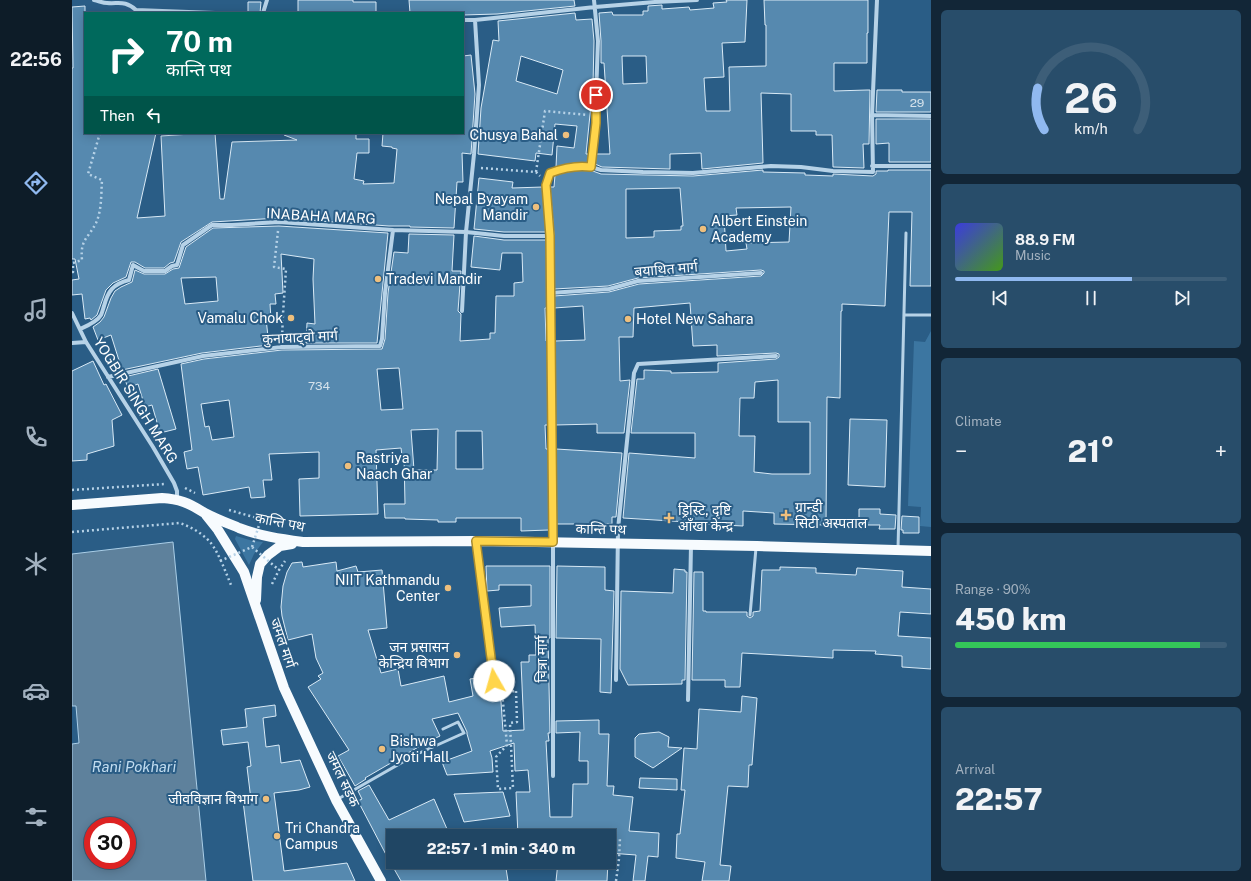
<!DOCTYPE html>
<html lang="en">
<head>
<meta charset="utf-8">
<style>
	:root { --surface:#204664; --page:#284d6a; --text:#f1f3f6; --muted:#a2b1bf; --line:#3d5e78; --accent:#90b9f0 }
	body { margin:0; font-family:"Public Sans","Noto Sans Devanagari",sans-serif; background:var(--page); color:var(--text); height:100vh; display:flex; flex-direction:column; font-size:15px; white-space:nowrap }
	* { box-sizing:border-box; margin:0 }
	p { font-size:13px; color:var(--muted) }
	.icon { flex:none; width:22px; height:22px; fill:none; stroke:currentColor; stroke-width:2; stroke-linecap:round; stroke-linejoin:round }
	.map { position:relative; flex:1; overflow:hidden }
	.side { display:flex; flex-direction:column; gap:10px; padding:10px; background:#122637; width:320px }
	.side>* { flex:none }
	.hud { position:absolute; left:12px; top:12px; width:380px; height:122px; border-radius:0px; box-shadow:0 2px 10px #0003,0 0 0 1px var(--line); background:#00695c; color:#fff; overflow:hidden }
	.speed { position:absolute; left:12px; top:817px; display:flex; gap:8px; font-size:20px; font-weight:700; text-align:center }
	.speed>* { display:grid; place-content:center; width:52px; height:52px; border-radius:50%; background:var(--surface); box-shadow:0 2px 10px #0003,0 0 0 1px var(--line); line-height:1 }
	.speed .limit { border:6px solid #d22; background:#fff; color:#111 }
	.pin { position:absolute; display:grid; place-items:center; width:34px; height:34px; color:#fff; margin:-17px; border:2px solid #fff; border-radius:50%; box-shadow:0 1px 4px #0007 }
	.me { position:absolute; width:44px; margin:-22px; rotate:353deg; stroke-linejoin:round; filter:drop-shadow(0 0 3px #0008) }
	.turn { display:flex; align-items:center; gap:14px; height:84px; padding:0 16px; font-size:18px }
	.turn .icon { width:52px; height:52px; stroke-width:2.5 }
	.turn b { display:block; font-size:28px; line-height:34px }
	.then { display:flex; align-items:center; height:38px; padding:0 16px; background:#0003; gap:8px; font-size:15px }
	.big { font-size:30px; font-weight:800; line-height:1.1 }
	.side .widget { flex:1; display:flex; flex-direction:column; justify-content:center; gap:6px; min-width:0; padding:0 14px; border-radius:6px; background:var(--page) }
	.side .dial { align-items:center; gap:0 }
	.dial svg { height:104px; overflow:visible; fill:none; stroke:var(--line); stroke-width:7; stroke-linecap:round; text-anchor:middle }
	.dial text { fill:var(--text); stroke:none }
	.song { display:flex; align-items:center; gap:12px }
	.cover { width:48px; height:48px; border-radius:6px; background:linear-gradient(135deg,hsl(240 70% 55%),hsl(100 70% 35%)) }
	.played { height:4px; border-radius:2px; background:linear-gradient(90deg,var(--accent) 65%,var(--line) 65%) }
	.keys { display:flex; justify-content:space-around; direction:ltr }
	.heat { display:flex; justify-content:space-between; align-items:center; font-size:22px; direction:ltr }
	.charge { height:6px; border-radius:3px; background:linear-gradient(90deg,#34c759 90%,var(--line) 0) }
	.trip { position:absolute; left:314px; top:829px; width:230px; height:40px; border-radius:0px; background:var(--surface); box-shadow:0 2px 10px #0003,0 0 0 1px var(--line); font-weight:800; line-height:40px; text-align:center }
	main { display:flex; flex:1; min-height:0 }
	.dock { display:flex; flex-direction:column; width:72px; justify-content:space-around; align-items:center; background:#0d1c28; color:var(--muted) }
	.dock .icon { width:28px; height:28px }
	.dock .on { color:var(--accent) }
	.dock b { font-size:18px; color:var(--text) }
	.map>svg:first-child { display:block }
	.green { fill:#3c76a1 }
	.water { fill:#5e819c; stroke:#aacee7; fill-rule:evenodd }
	.building { fill:#5689af; stroke:#d9eaf6; fill-rule:evenodd }
	.lines { fill:none; stroke-linecap:round; stroke-linejoin:round }
	.path { stroke:#b6d2e7; stroke-width:2.5; stroke-dasharray:2 3; stroke-linecap:butt }
	.lane { stroke:#b6d2e7; stroke-width:3 }
	.street { stroke:#b6d2e7; stroke-width:4 }
	.primary { stroke:#f7fbfe; stroke-width:10 }
	.path-bridge { stroke:#b6d2e7; stroke-width:2.5; stroke-dasharray:2 3; stroke-linecap:butt }
	.route-casing { stroke:#a68a30; stroke-width:10 }
	.route { stroke:#ffd54a; stroke-width:7 }
	.poi-dot { fill:#eebf7d; stroke:#2a5d86; stroke-width:1.5 }
	.labels { text-anchor:middle; dominant-baseline:central; stroke-width:4; stroke-linejoin:round; paint-order:stroke }
	.number-label { font-size:12px; fill:#d5e2eb }
	.poi-label { font-size:14px; fill:#fff; stroke:#2a5d86; text-anchor:start }
	.street-label { font-size:14px; fill:#fff; stroke:#2a5d86 }
	.water-label { font-size:15px; font-style:italic; fill:#c1dcef; stroke:#2a5d86 }
</style>
</head>
<body>
<main>
<nav class="dock">
<b>22:56</b>
<svg class="icon on" aria-label="directions" viewBox="0 0 24 24"><path d="M12 3l9 9-9 9-9-9zM9 14v-3h6M13 9l2 2-2 2"/></svg>
<svg class="icon" aria-label="music" viewBox="0 0 24 24"><path d="M9 18V5l10-2v13"/><circle cx="6" cy="18" r="3"/><circle cx="16" cy="16" r="3"/></svg>
<svg class="icon" aria-label="phone" viewBox="0 0 24 24"><path d="M5 4h4l2 5-3 2q2 4 5 5l2-3 5 2v4C11 20 4 13 5 4z"/></svg>
<svg class="icon" aria-label="climate" viewBox="0 0 24 24"><path d="M12 3v18M4 7l16 10M4 17L20 7"/></svg>
<svg class="icon" aria-label="car" viewBox="0 0 24 24"><path d="M5 17H2v-5l4-1 3-4h7l3 4 3 1v5h-3M9 17h6M6 11h13"/><circle cx="7" cy="17" r="2"/><circle cx="17" cy="17" r="2"/></svg>
<svg class="icon" aria-label="filters" viewBox="0 0 24 24"><path d="M4 7h16M4 17h16"/><circle cx="9" cy="7" r="2"/><circle cx="15" cy="17" r="2"/></svg>
</nav>
<div class="map">
<svg width="859" height="881" viewBox="0 0 859 881">
	<rect width="100%" height="100%" fill="#2a5d86"/>
	<!-- green -->
	<path class="green" d="M859 331V527L848 526 849 507 836 506 842 341 853 342Z
		M164 536 181 541 191 542 182 554 177 565 163 539Z"/>
	<!-- water -->
	<path class="water" d="M101 542 134 881H0V744L7 743 4 706H0V554ZM21 826H55V860H21Z"/>
	<!-- building -->
	<path class="building" d="M226 0H281V2H304V13H226Z
		M337 0H502L503 6 425 14 391 15V13H338Z
		M654 0H675L673 42 650 43 652 77 632 78 634 111H658L657 67 694 66V25H693L692 0H796V33H795V63H762V91L795 90H798L797 144H791L792 168 761 167 760 135H744V131H719V94L689 93 691 163 630 169 629 153 598 154V169L530 167 523 164 524 154H538L532 63H529V41L527 13 540 12 541 15H571V11H576V6L590 5V9L617 7 618 10 642 8 641 3 655 2ZM550 56H574L575 83 551 84Z
		M176 2H189L188 13H176Z
		M13 6V133H84L65 218 93 216 89 136 119 134V133H143L148 199H152L160 142 225 140 212 135 213 133H284V139H297V153H285L282 179 292 181 291 184 322 183 325 149 320 148V147L310 146 311 133H391V56L399 55 403 94 399 154 390 153 391 182H385L382 228 338 227V226H317L207 218 140 222 109 242 102 262 98 263 92 268H73L63 262H59L54 277 41 283 34 290 25 315 19 320 18 318 13 319 10 294 0 295V280L7 279 3 259H0V68H1L0 7Z
		M503 13 504 20 520 19 522 41 521 85 514 154H517L516 163H503L484 167 485 146 502 148 505 126 483 124 480 155 464 153 463 161 406 154 409 108 421 40 427 41 426 21ZM449 56 491 70 485 94 444 81Z
		M805 90H830V92H859V112H804Z
		M804 119H859V162H817V143L804 144Z
		M509 170H518L529 174 621 176 691 170V172L733 173V175L761 176V174L801 176 804 174V171H816V170H859V286H838L840 212H817L813 306 770 304V311H769L768 398 755 397 754 525 702 524V513L671 511V526L632 524V523L551 518 557 453 623 458V433H559L565 379H572V370L599 371V373L646 372V363L704 359 707 357V354L704 353 645 356V345L621 346 618 303 562 308 561 337H547L548 381 558 380 552 433H525V424L483 425V341L513 340 511 306 482 308V296L537 292 567 284 689 276 692 273V271L689 270 566 278 536 286 482 289V236L478 187H482L483 175 494 172ZM608 188 611 226H609V230L582 231V237L554 238V189ZM719 207 717 242 674 243 675 249 654 251 652 216 665 215 664 208ZM706 380V422H738V474H700L682 472 683 436H667L668 398H682L683 382Z
		M407 178 441 182 440 188 471 187 474 232H432L402 229Z
		M207 226 316 233 305 343H234L235 323 243 324 241 279 242 259 209 254 211 293 203 294 204 304H198L199 319H194L197 345 130 353 50 370 39 335 26 340 21 327 28 322 32 317 39 298 43 291 49 287 60 282 63 270 72 274H93L101 269 107 268 114 247 141 228ZM144 277 146 301 113 304 109 278Z
		M337 234 382 235 380 271H389L386 311 389 314 388 341 418 339V333H423L424 296H442V283L451 282 450 253H430L428 270 399 267 402 236 432 240H475V308H473L474 341H476V425H473L474 449H477V530L449 531V518H384V522H366V520L333 519V518H313L312 504H333L332 456H330L329 448 304 450 306 514 228 516 227 479 247 478V452L197 454 200 480H191L193 497 179 498 177 487 131 495 126 467 115 469 112 452 120 450 109 364 132 359 210 350 310 349 313 339 316 293 322 252 336 253ZM327 368 331 409 309 410 305 369ZM157 400 162 437 140 440 137 426 133 427 129 404ZM366 429 365 470H342L339 430ZM384 431H410L411 469H384Z
		M21 361 32 385 34 384 50 415 40 420 42 446 15 454V460L0 461V371Z
		M86 369 104 429 88 433 80 405 73 407 66 384 56 388 52 377Z
		M778 419 815 420 813 487 776 485Z
		M484 449 550 453 544 517H540V524H484Z
		M787 509H808V514L824 515 823 529H807L808 525H787Z
		M830 516 847 517V533H831V530H829Z
		M230 562 231 567 264 562 265 571 284 566 286 572 310 570 315 628 296 630 309 673 326 669 329 686 372 676 377 702 401 696 398 679 418 676 420 690 423 689 426 692 429 702 431 731 452 730 449 662H457V655H464L463 625 429 627 427 608 459 606V585H427V590L415 591 414 566H478V638H476L478 733H476L477 741H474L478 817H500L501 784H516V761H507L508 732 484 733V721L527 720V734H537L535 786H542L541 795 561 797 557 831 587 833 586 857 576 856 573 881H561L564 855 537 853V836H446L444 792H458L456 770 443 771 442 743 418 751 420 758 421 772 375 775 370 762 400 751 395 734V732L386 713 360 719 368 736 355 742 293 778 294 779 283 786 266 756 277 750 236 687 249 679 246 676 251 673 244 658 240 634 216 640 210 616 209 607 211 586 215 572 220 563Z
		M485 566 533 567V590L542 591 539 693 528 692 529 639 484 638Z
		M708 567 744 568V573L784 575 785 568 831 571 830 587 859 589V614L828 612 826 636 859 638V669L830 667V656L803 654 804 651 761 650V658L670 653 668 687H653V680H620L622 572H631V611H634V612H675V616L678 618 681 616V612L688 611 690 570H708Z
		M602 569 613 570V572H615L613 680H610V684L556 685 548 669 549 591 601 593Z
		M670 696 685 698 680 765H677L676 787 656 786 648 865 659 866 657 881H630L633 862 604 858 605 834H608L613 790H609L612 748 625 749 627 709 669 712Z
		M203 705 204 716 191 718 194 747 207 745 209 763 228 760 238 787 227 790 202 793 212 871 275 863 283 881H181L171 801 179 800 175 767 179 766 176 742 151 745 149 730 175 727 173 709Z
		M587 732 597 737 596 747 610 748 581 768 563 757V738L567 734Z
		M568 778 605 779V790L567 788Z
		M297 785 317 820 362 799 378 836H321V862H389L391 866 401 862H433L436 881H329L321 867V868L286 801 290 799 286 791Z
		M431 792 438 816 392 822 382 794Z
		M486 862H536L535 881H484Z"/>
	<g class="lines">
		<!-- path -->
		<path class="path" d="M409 168 464 172 468 176
			M464 172 473 111 516 115
			M206 231 202 267 214 269 211 314 210 339
			M0 272H1V263L10 260C8 239 16 239 24 223 30 210 29 194 30 180L16 174 28 133
			M113 488 123 493
			M0 490 93 484
			M157 510 199 522
			M0 532 108 523C119 527 130 533 138 542 146 551 154 573 159 585
			M200 584 207 570 213 561
			M444 691 445 722 438 723 441 788 426 789 424 757 435 745 430 692Z
			M544 881 547 859 548 837"/>
		<!-- lane -->
		<path class="lane" d="M832 315H859
			M826 549 834 233
			M678 615 684 548
			M266 799 343 755 392 733 386 722 371 729"/>
		<!-- street -->
		<path class="street" d="M22 0C27 1 31 3 35 3 47 4 53 0 64 10L143 13
			M191 13 195 0
			M391 20H403L523 7 583 2 625 0
			M800 115 859 116
			M800 166H859
			M519 167 529 170 571 172 621 173 699 166 729 167 761 171 801 172 800 115 805 0
			M478 293 537 289 566 281 689 273
			M390 311 394 232 402 154 407 85 403 20
			M0 313 14 342 81 447 102 483 105 491V500
			M8 329C15 326 25 322 29 315 30 313 31 309 32 306 36 291 41 284 57 280L61 265 72 271H93L100 266 105 265 111 245 140 225H160L207 222 321 230 394 232 432 236H478
			M0 343 14 342
			M36 377 131 356 210 347 308 346 310 339 313 293 321 230
			M404 541 422 681 430 692
			M544 680 546 529 562 373 566 364 704 356
			M616 700 619 545
			M481 776V542L478 236 474 185 478 173C491 168 505 165 519 167L524 123V95L526 41 522 0"/>
		<!-- primary -->
		<path class="primary" d="M0 505 90 498C107 499 117 503 131 512 142 518 155 523 167 528 188 536 209 539 231 542L404 541 685 546 859 551
			M134 515 146 530 172 572 212 688 264 800 309 881
			M184 600 185 577 188 564 196 555 208 546 220 544"/>
		<!-- path-bridge -->
		<path class="path-bridge" d="M180 547 189 519
			M148 561 180 547 207 570"/>
	</g>
	<g class="lines">
		<!-- route casing -->
		<g class="route-casing">
			<path id="route" d="M422 681 404 541 481 542 478 236 474 185 478 173C491 168 505 165 519 167L524 123V95"/>
		</g>
		<!-- route -->
		<use href="#route" class="route"/>
	</g>
	<!-- markers -->
	<g class="poi-dot">
		<circle cx="494" cy="135" r="4"/>
		<circle cx="464" cy="207" r="4"/>
		<circle cx="631" cy="229" r="4"/>
		<circle cx="306" cy="279" r="4"/>
		<circle cx="219" cy="318" r="4"/>
		<circle cx="556" cy="319" r="4"/>
		<circle cx="276" cy="466" r="4"/>
		<path d="M712 509h4v4h4v4h-4v4h-4v-4h-4v-4h4z"/>
		<path d="M595 512h4v4h4v4h-4v4h-4v-4h-4v-4h4z"/>
		<circle cx="376" cy="588" r="4"/>
		<circle cx="385" cy="655" r="4"/>
		<circle cx="310" cy="749" r="4"/>
		<circle cx="194" cy="799" r="4"/>
		<circle cx="205" cy="836" r="4"/>
	</g>
	<g class="labels">
		<!-- number labels -->
		<g class="number-label">
			<text x="845" y="103">29</text>
			<text x="247" y="386">734</text>
		</g>
		<!-- poi labels -->
		<g class="poi-label">
			<text x="486" y="135" text-anchor="end">Chusya Bahal</text>
			<text x="456" y="199" text-anchor="end">Nepal Byayam<tspan x="456" dy="16">Mandir</tspan></text>
			<text x="639" y="221">Albert Einstein<tspan x="639" dy="16">Academy</tspan></text>
			<text x="314" y="279">Tradevi Mandir</text>
			<text x="211" y="318" text-anchor="end">Vamalu Chok</text>
			<text x="564" y="319">Hotel New Sahara</text>
			<text x="284" y="458">Rastriya<tspan x="284" dy="16">Naach Ghar</tspan></text>
			<text x="723" y="507">ग्रान्डी<tspan x="723" dy="16">सिटी अस्पताल</tspan></text>
			<text x="606" y="510">ड्रिस्टि, दृष्टि<tspan x="606" dy="16">आँखा केन्द्र</tspan></text>
			<text x="368" y="580" text-anchor="end">NIIT Kathmandu<tspan x="368" dy="16">Center</tspan></text>
			<text x="377" y="647" text-anchor="end">जन प्रसासन<tspan x="377" dy="16">केन्द्रिय विभाग</tspan></text>
			<text x="318" y="741">Bishwa<tspan x="318" dy="16">Jyoti Hall</tspan></text>
			<text x="186" y="799" text-anchor="end">जीवविज्ञान विभाग</text>
			<text x="213" y="828">Tri Chandra<tspan x="213" dy="16">Campus</tspan></text>
		</g>
		<!-- street labels -->
		<g class="street-label">
			<text transform="translate(249 216) rotate(3)">INABAHA MARG</text>
			<text transform="translate(594 269) rotate(-5)">बयाथित मार्ग</text>
			<text transform="translate(228 337) rotate(-3)">कुनायाट्वो मार्ग</text>
			<text transform="translate(64 400) rotate(58)">YOGBIR SINGH MARG</text>
			<text transform="translate(208 522) rotate(11)">कान्ति पथ</text>
			<text transform="translate(529 529) rotate(1)">कान्ति पथ</text>
			<text transform="translate(211 643) rotate(71)">जमल मार्ग</text>
			<text transform="translate(470 659) rotate(-90)">चित्रा मार्ग</text>
			<text transform="translate(271 779) rotate(64)">जमल सडक</text>
		</g>
		<!-- water labels -->
		<g class="water-label">
			<text x="62" y="766">Rani Pokhari</text>
		</g>
	</g>
</svg>
<div class="speed"><div class="limit">30</div></div>
<div class="pin" style="left:524px;top:95px;background:#d93025"><svg class="icon" aria-label="arrive" viewBox="0 0 24 24"><path d="M6 21V4h12l-3 4 3 4H6"/></svg></div>
<svg class="me" style="left:422px;top:681px" viewBox="-20 -20 40 40"><circle r="19" fill="#fff"/><path d="M0-13L10 11 0 6-10 11z" fill="#ffd54a"/></svg>
<div class="trip">22:57 · 1 min · 340 m</div>
<div class="hud">
<div class="turn"><svg class="icon" aria-label="right" viewBox="0 0 24 24"><path d="M7 20v-9h11M14 6l5 5-5 5"/></svg><div><b>70 m</b>कान्ति पथ</div></div>
<div class="then">Then<svg class="icon" aria-label="left" viewBox="0 0 24 24"><path d="M17 20v-9H6M10 6l-5 5 5 5"/></svg></div>
</div>
</div>
<section class="side">
<div class="widget dial"><svg viewBox="0 0 100 80">
<path d="M14 69A42 42 0 1 1 86 69"/>
<path d="M14 69A42 42 0 0 1 9 37" stroke="#90b9f0"/>
<text x="50" y="56" font-size="32" font-weight="700">26</text>
<text x="50" y="72" font-size="11">km/h</text>
</svg></div>
<div class="widget">
<div class="song"><i class="cover"></i><div><b>88.9 FM</b><p>Music</p></div></div>
<div class="played"></div>
<div class="keys"><svg class="icon" aria-label="previous" viewBox="0 0 24 24"><path d="M18 5L8 12l10 7zM5 5v14"/></svg><svg class="icon" aria-label="pause" viewBox="0 0 24 24"><path d="M8 5v14M16 5v14"/></svg><svg class="icon" aria-label="next" viewBox="0 0 24 24"><path d="M6 5l10 7-10 7zM19 5v14"/></svg></div>
</div>
<div class="widget"><p>Climate</p>
<div class="heat"><a>−</a><b class="big">21°</b><a>+</a></div>
</div>
<div class="widget"><p>Range · 90%</p><b class="big">450 km</b><div class="charge"></div></div>
<div class="widget"><p>Arrival</p><b class="big">22:57</b></div>
</section>
</main>
</body>
</html>
